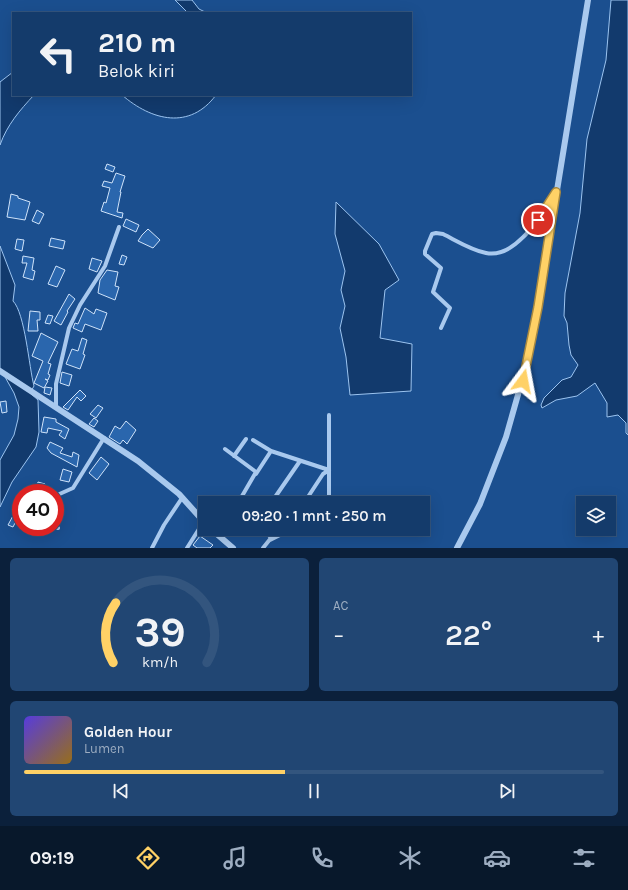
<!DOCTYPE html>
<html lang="id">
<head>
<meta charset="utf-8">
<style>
	:root { --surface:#143b6b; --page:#214673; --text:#f1f3f6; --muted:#9dadc1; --line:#33557e; --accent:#ffd166 }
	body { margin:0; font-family:Karla,sans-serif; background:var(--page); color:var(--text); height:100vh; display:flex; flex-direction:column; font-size:15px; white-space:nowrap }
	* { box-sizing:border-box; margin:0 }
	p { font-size:13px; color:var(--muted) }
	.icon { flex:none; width:22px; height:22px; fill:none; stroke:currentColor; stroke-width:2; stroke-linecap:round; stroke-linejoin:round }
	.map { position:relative; height:548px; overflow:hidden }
	.side { display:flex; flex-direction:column; gap:10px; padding:10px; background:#0b203b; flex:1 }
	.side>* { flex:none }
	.hud { position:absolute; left:12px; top:12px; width:400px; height:84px; border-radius:0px; box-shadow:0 4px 16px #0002,0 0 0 1px var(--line); background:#143b6b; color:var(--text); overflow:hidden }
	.buttons { position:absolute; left:576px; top:496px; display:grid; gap:8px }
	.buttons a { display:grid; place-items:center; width:40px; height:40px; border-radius:0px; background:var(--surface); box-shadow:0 4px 16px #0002,0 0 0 1px var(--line); font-size:20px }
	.speed { position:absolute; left:12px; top:484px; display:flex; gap:8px; font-size:20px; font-weight:700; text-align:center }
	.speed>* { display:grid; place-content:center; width:52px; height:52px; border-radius:50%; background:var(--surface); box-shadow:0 4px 16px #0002,0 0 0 1px var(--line); line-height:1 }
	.speed .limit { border:6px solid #d22; background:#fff; color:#111 }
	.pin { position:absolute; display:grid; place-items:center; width:34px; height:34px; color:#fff; margin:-17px; border:2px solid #fff; border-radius:50%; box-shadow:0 1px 4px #0007 }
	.me { position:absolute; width:44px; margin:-22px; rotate:13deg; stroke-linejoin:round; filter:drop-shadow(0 0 3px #0008) }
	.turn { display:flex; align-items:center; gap:14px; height:84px; padding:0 20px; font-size:18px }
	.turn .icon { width:52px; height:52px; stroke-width:2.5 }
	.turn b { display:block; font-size:28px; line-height:34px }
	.big { font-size:30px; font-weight:600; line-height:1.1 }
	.side .card { flex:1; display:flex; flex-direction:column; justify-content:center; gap:6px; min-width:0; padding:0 14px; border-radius:6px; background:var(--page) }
	.side .dial { align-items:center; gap:0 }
	.dial svg { height:104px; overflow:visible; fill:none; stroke:var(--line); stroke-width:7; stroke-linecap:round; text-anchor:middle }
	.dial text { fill:var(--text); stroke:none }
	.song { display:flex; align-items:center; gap:12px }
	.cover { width:48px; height:48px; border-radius:6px; background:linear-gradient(135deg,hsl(250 70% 55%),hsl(40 70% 35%)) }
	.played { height:4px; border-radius:2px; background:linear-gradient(90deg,var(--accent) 45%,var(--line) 45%) }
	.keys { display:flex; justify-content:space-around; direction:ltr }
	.heat { display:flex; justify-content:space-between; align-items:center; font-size:22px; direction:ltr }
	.side .tiles { flex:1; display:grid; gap:10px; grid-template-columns:1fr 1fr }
	.card:last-child { grid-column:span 2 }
	.trip { position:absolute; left:198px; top:496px; width:232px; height:40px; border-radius:0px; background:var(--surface); box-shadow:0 4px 16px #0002,0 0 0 1px var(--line); font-weight:600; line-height:40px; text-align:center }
	.dock { display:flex; height:64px; justify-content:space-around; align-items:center; background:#08182b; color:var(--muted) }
	.dock .icon { width:28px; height:28px }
	.dock .selected { color:var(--accent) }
	.dock b { font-size:18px; color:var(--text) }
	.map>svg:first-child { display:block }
	.water { fill:#123a6d; stroke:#9cc4f0 }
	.building { fill:#2a66ad; stroke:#cfe3fa }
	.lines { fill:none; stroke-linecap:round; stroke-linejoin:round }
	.minor { stroke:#a9c9ee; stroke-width:4 }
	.tertiary { stroke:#a9c9ee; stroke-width:6 }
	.route-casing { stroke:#a68842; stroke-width:10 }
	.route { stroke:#ffd166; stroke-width:7 }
</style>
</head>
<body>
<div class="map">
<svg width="628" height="548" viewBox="0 0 628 548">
	<rect width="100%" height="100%" fill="#1b4f8f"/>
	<!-- water -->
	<path class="water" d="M175 0H192L199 9 207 13H188Z
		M611 0H628V435L626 433V423L618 415 607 417V403L595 383 577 396 556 400 542 408 541 405 544 398 562 380 571 377 578 365 571 355 569 345 567 323 564 316 565 293 580 213 587 139 606 60Z
		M13 72V95H34C20 110 7 125 0 145V82Z
		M122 95H216C190 130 152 121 122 95Z
		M336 202 379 244 399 280 385 290 380 338 412 344 411 391 350 395 346 357 340 328 345 306 341 290 345 271 335 234Z
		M0 246 15 285 13 301C25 313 29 367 34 386L30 393 38 400 39 432 36 447 12 482 0 507V460L14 435 18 419 19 407 14 393 0 368Z"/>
	<!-- building -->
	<path class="building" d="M107 164 115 167 113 172 105 169Z
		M116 173 125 176 120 192H121L117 212 123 213 122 218 101 211 104 202 106 203 110 188 102 186 104 181 112 183Z
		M11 194 18 196V198L30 202 25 220 7 217Z
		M37 210 44 214 39 224 32 221Z
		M126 219 139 225 136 232 123 226Z
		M148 229 160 240 153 248 138 241 142 235Z
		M51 238 65 241 63 249 49 246Z
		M17 239 24 240 22 251 15 249Z
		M122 255 127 257 124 265 119 264Z
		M23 256 34 258 32 270 35 271 33 280 23 277 27 263H22Z
		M92 258 102 261 97 272 89 269Z
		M56 266 65 270 57 287 48 284Z
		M107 270 118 272 115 286 119 287 115 300 98 293 100 280Z
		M69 294 75 299 67 311 68 312 61 325 54 321Z
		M85 308 94 314 96 309 107 313 101 330 85 324 82 332 73 328 75 323 78 324Z
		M30 311 40 312V320H37L38 331H28Z
		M48 315 53 316 50 324 45 323Z
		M41 333 58 342 48 363 51 364 48 374 50 375 48 380 45 379 48 381 44 388 34 383 43 361 32 356Z
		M82 338 87 340 83 354 85 355 80 369 66 364 72 349 78 351Z
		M62 372 72 375 69 386 60 383Z
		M45 387 52 388 50 395 44 393Z
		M80 390 86 396 81 401 77 397 68 410 63 407Z
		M6 401 7 412 2 413 0 402Z
		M98 405 103 408 96 418 90 414Z
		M44 417 56 419V422L69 429 65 439 59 435 62 431 48 428 47 433 41 432Z
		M94 418 98 421 94 427 89 424Z
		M126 421 136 430 127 444 123 440 120 444 109 437 115 426 120 429Z
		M50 442 63 448 60 453 72 457 73 452 79 455 77 467 51 453 47 448Z
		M101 457 109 464 97 480 89 473Z
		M63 469 72 472 69 482 60 480Z
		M38 482 45 484 41 493H31L28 491 31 486 36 490Z
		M21 501V522L20 525 15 523 13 527 8 525Z
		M200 536 213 545 210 548H197L193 545Z"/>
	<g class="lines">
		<!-- minor -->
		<path class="minor" d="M441 328 450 308 433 292 441 268 425 254V251L432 234 436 233 443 234C457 241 471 250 486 253 516 259 541 215 555 194
			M56 407V384L69 328 80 305 105 266 119 227
			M253 440 271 451
			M225 449 256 472 238 503
			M234 456 246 439
			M256 474 271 451 329 470
			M55 496 73 488 104 438
			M271 503 300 461
			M304 503 323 474 329 470
			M329 503V415
			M55 527 58 528
			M270 540 292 529
			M152 548 164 525 182 498
			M187 548 204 521
			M263 548 271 538 264 529"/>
		<!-- tertiary -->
		<path class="tertiary" d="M0 371 138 461 179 494 205 523
			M211 529 233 548
			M457 548 480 504 506 437 525 370 538 307 588 0"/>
	</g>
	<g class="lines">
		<!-- route casing -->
		<g class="route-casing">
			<path id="route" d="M523 381 538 307 556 192 538 220"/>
		</g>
		<!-- route -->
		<use href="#route" class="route"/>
	</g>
</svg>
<div class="buttons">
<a><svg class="icon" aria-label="layers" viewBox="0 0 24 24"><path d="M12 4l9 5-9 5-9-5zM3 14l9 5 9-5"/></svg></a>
</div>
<div class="speed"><div class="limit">40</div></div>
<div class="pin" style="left:538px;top:220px;background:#d93025"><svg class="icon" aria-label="arrive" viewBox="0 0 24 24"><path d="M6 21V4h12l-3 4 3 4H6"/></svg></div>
<svg class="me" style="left:523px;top:381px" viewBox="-20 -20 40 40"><path d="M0-17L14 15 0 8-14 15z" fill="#ffd166" stroke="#fff" stroke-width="4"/></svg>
<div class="trip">09:20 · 1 mnt · 250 m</div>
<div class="hud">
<div class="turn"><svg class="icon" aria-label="left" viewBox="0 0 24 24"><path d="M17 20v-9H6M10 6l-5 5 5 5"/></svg><div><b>210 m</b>Belok kiri</div></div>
</div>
</div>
<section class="side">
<div class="tiles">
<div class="card dial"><svg viewBox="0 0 100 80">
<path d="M14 69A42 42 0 1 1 86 69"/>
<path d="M14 69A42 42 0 0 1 16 23" stroke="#ffd166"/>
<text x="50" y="56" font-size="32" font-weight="700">39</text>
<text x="50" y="72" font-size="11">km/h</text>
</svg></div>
<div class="card"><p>AC</p>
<div class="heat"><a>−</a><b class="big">22°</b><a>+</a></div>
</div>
<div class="card">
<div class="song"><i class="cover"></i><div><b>Golden Hour</b><p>Lumen</p></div></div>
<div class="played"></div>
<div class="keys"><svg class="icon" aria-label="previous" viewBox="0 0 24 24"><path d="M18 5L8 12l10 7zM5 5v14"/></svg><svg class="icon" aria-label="pause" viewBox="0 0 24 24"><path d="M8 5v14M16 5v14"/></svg><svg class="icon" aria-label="next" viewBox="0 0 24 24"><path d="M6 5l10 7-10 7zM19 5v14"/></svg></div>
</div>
</div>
</section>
<nav class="dock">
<b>09:19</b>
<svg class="icon selected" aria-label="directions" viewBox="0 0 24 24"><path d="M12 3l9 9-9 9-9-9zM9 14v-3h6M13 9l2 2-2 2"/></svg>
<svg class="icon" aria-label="music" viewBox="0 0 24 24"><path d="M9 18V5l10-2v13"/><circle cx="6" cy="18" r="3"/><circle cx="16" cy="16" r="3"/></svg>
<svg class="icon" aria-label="phone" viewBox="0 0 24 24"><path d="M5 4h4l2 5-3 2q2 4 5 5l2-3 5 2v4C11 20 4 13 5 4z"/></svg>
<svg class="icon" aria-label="climate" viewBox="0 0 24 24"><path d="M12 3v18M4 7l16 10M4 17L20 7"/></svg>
<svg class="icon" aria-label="car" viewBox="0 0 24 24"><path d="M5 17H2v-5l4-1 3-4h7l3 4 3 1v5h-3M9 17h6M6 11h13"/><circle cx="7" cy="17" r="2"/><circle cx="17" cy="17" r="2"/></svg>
<svg class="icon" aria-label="filters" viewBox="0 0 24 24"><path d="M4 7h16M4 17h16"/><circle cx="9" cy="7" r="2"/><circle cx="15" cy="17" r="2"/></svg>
</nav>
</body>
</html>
